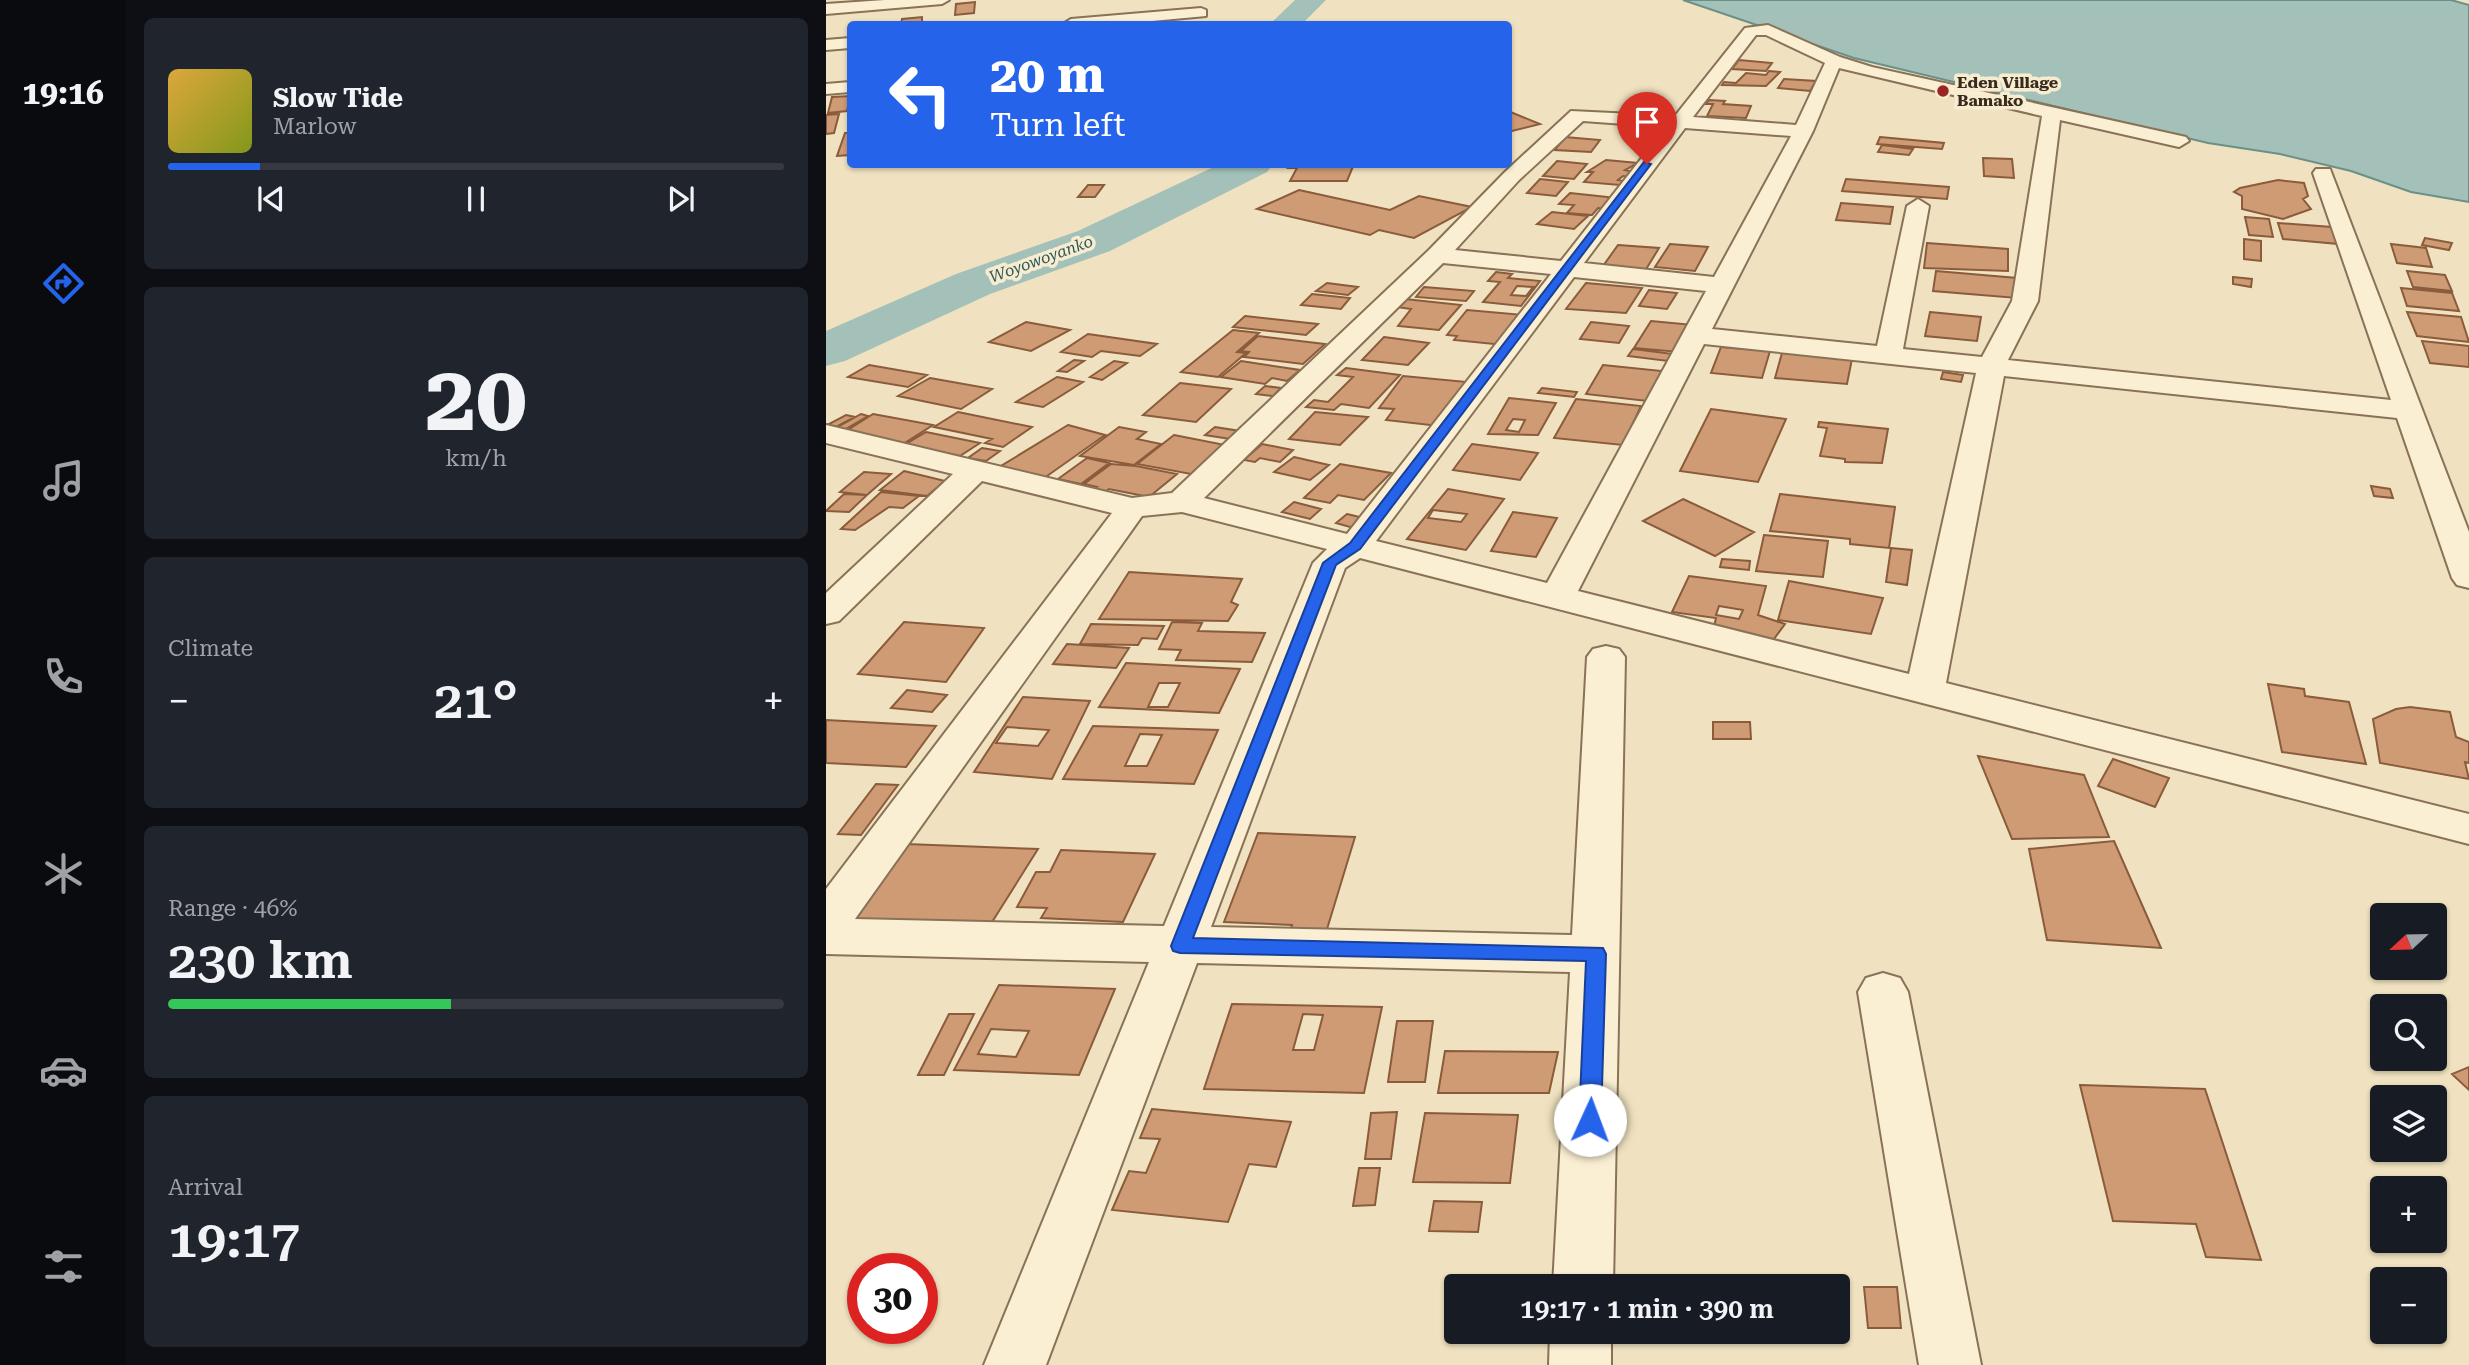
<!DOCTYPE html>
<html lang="en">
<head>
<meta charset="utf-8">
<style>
	:root { --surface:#171b24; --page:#20242c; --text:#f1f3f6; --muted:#9ea1a6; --line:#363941; --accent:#2563eb }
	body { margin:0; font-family:"Roboto Serif",serif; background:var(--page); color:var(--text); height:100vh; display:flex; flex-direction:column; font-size:26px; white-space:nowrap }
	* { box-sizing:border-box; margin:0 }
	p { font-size:23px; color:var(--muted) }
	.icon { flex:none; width:38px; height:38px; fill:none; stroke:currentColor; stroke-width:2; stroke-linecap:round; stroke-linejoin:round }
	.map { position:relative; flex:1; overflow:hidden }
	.sheet { display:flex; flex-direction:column; gap:18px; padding:18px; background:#0d0f14; width:700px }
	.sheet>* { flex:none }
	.guide { position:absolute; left:21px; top:21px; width:665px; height:147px; border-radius:7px; box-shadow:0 2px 5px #0004; background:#2563eb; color:#fff; overflow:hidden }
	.needle { width:46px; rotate:248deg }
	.fabs { position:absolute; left:1544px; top:903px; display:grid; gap:14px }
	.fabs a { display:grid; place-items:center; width:77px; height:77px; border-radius:7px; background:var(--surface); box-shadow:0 2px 5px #0004; font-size:35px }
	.speed { position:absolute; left:21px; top:1253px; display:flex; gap:14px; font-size:35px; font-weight:700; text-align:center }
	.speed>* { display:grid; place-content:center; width:91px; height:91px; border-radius:50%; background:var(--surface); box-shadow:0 2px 5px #0004; line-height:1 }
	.speed .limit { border:10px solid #d22; background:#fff; color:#111 }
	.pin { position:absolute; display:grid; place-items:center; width:60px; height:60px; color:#fff; margin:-72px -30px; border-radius:50% 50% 50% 0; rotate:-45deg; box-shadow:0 0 7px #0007 }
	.pin .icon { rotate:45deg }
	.me { position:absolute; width:77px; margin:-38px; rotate:2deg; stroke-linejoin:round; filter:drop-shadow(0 0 5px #0008) }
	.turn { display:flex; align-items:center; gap:24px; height:147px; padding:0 28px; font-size:32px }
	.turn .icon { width:91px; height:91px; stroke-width:2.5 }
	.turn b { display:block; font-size:49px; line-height:60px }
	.big { font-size:52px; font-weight:600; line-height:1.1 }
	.sheet .card { flex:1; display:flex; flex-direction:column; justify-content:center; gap:10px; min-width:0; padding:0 24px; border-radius:10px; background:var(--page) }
	.sheet .dial { align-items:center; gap:0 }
	.dial b { font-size:91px; line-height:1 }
	.song { display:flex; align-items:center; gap:21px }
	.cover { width:84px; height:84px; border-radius:10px; background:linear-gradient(135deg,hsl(40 70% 55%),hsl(70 70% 35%)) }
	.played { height:7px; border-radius:4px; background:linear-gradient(90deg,var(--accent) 15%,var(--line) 15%) }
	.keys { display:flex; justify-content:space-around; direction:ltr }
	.heat { display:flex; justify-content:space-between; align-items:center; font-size:38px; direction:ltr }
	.charge { height:10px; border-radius:5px; background:linear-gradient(90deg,#34c759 46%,var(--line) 0) }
	.trip { position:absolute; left:618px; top:1274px; width:406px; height:70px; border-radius:7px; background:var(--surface); box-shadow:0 2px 5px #0004; font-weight:600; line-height:70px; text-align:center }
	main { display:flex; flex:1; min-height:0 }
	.tabs { display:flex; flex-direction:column; width:126px; justify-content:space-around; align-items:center; background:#090b0e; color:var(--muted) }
	.tabs .icon { width:49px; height:49px }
	.tabs .active { color:var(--accent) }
	.tabs b { font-size:32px; color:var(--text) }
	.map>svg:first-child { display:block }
	.water { fill:#a3c1b9; stroke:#6a9087; stroke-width:2 }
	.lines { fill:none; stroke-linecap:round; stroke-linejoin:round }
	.river { fill:#a3c1b9; fill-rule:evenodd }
	.building { fill:#cf9b74; stroke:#8a5c3c; stroke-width:2; fill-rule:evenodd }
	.minor-casing { stroke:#897257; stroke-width:4 }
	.minor { fill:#faefd3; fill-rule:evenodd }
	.route { fill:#2563eb; stroke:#184099; stroke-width:2 }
	.poi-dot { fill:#9b2525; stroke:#f7ecd0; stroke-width:2.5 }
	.labels { text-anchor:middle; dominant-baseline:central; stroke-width:7; stroke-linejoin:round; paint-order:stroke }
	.far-poi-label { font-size:16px; font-weight:bold; fill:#382a1c; stroke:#f7ecd0; text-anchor:start }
	.far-water-label { font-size:16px; font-style:italic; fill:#2b5956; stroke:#f7ecd0 }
</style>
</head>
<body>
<main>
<nav class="tabs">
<b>19:16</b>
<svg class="icon active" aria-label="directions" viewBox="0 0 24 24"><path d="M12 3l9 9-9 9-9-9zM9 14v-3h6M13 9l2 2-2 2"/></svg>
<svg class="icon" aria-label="music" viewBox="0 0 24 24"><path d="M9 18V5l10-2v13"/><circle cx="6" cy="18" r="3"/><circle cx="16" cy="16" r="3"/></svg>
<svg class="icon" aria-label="phone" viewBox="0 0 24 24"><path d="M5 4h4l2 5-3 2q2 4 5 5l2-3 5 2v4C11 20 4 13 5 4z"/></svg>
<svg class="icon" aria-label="climate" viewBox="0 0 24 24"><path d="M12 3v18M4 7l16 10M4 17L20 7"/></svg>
<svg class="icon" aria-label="car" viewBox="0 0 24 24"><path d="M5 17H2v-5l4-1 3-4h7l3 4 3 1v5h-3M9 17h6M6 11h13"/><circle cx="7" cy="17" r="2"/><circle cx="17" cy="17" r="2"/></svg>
<svg class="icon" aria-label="filters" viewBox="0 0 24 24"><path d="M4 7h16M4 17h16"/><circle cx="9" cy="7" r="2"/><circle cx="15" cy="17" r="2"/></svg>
</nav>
<section class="sheet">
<div class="card">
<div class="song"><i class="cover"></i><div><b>Slow Tide</b><p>Marlow</p></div></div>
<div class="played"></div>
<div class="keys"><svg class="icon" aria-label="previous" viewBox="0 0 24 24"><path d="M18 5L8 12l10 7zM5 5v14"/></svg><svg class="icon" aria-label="pause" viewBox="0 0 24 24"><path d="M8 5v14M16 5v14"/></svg><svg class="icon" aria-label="next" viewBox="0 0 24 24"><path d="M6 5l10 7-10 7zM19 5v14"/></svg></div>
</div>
<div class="card dial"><b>20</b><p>km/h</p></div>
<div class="card"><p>Climate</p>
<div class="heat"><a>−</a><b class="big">21°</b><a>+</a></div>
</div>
<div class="card"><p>Range · 46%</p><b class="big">230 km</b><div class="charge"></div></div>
<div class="card"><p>Arrival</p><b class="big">19:17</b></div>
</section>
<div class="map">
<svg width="1643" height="1365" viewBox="0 0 1643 1365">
	<rect width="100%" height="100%" fill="#f0e2c0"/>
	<!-- water -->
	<path class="water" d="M857 0H1625L1643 5V202L1585 192 1525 171 1454 154 1382 143 1028 58Z"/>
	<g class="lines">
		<!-- river -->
		<path class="river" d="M469 0H500L476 24H444Z
			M394 164H447L441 172 284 251 164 294 19 361 0 366V331L130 274 252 231Z"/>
	</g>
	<!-- building -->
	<path class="building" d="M149 2 148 13 129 15 130 4Z
		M96 17V24H75L76 19Z
		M913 60 946 63 940 71 906 69Z
		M943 71 954 72 940 86 896 85 898 82 910 83 920 73 940 75Z
		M958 79 990 81 984 91 952 88Z
		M24 96 21 111 2 113 6 97Z
		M883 100 899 101 897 104 925 106 920 118 881 116 887 104H880Z
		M682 111 714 124 682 132Z
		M13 114 8 133 0 134V115Z
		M19 133H24V155L11 156Z
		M739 137 774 140 765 152 729 150Z
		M1054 137 1118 143 1116 149 1051 144Z
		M1056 145 1087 149 1083 155 1052 152Z
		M1157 158 1186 159 1188 178 1158 176Z
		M780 160 812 163 799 170 808 172 804 177 797 176 792 180 798 181 794 185 758 182 767 172H761Z
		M731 161 761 164 748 179 717 176Z
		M465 164H528L521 181H464L471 168H462Z
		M714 179 742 182 730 196 701 193Z
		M1020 179 1123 187 1121 199 1016 191Z
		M1452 180 1478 183 1482 196 1477 199 1485 209 1457 219 1416 209V196L1408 192 1414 188Z
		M262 185H278L269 197H252Z
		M473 190 564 210 593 196 646 207 588 238 553 230 544 235 431 209Z
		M744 193 791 198 781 209 772 208 766 215 741 213 748 205 733 204Z
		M1015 203 1067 207 1064 224 1010 220Z
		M726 212 762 216 748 229 711 224Z
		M1419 217 1443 219 1447 237 1423 235Z
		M1452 223 1506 227 1513 244 1457 239Z
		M1599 238 1626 243 1623 250 1596 245Z
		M1418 239 1435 241V261L1418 259Z
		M1101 243 1182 249V271L1098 268Z
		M844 244 882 247 869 271 829 267Z
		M1565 244 1600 248 1606 267 1571 263Z
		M792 245 833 248 819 271 777 266Z
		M1110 271 1191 278V298L1107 291Z
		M1581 271 1619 275 1626 291 1587 287Z
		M670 272 686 274 682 278 714 281 695 306 657 302 674 282 662 281ZM691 286 707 287 700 296 685 295Z
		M1407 277 1426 279 1425 287 1407 284Z
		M501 283 532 287 522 295 490 291Z
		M760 283 816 288 800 313 740 309Z
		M598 287 648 291 640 301 590 297Z
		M1575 288 1626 293 1633 311 1581 306Z
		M823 290 851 293 841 309 813 306Z
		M486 294 524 298 515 309 475 305Z
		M579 299 635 305 613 330 572 326 585 309 571 307Z
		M641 310 698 315 678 345 628 340 631 336 621 335Z
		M1104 312 1155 317 1151 341 1099 336Z
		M1581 312 1635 317 1643 342 1591 336Z
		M419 316 492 324 480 335 407 327Z
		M825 321 868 325 853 352 808 348Z
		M200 322 244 330 205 351 163 342Z
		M765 322 803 326 793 343 754 339Z
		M407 330 433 333 411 352 420 353 392 377 355 372Z
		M262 334 331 344 314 356 275 351 266 357 235 352Z
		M432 336 499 344 477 364 418 357 423 352 415 351Z
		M558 337 603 343 582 365 536 360Z
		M1596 341 1643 346V367L1604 363Z
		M895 347 944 351 936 378 885 373Z
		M807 349 847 354 842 361 802 356Z
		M956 353 1026 359 1021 384 949 378Z
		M248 360 258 361 241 372 232 371Z
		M288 361 301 363 276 380 264 377Z
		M415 361 474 370 461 381 446 378 439 384 395 377Z
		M43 365 101 375 82 387 22 377Z
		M777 365 836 371 821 401 760 394Z
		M520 368 574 375 543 408 515 404 508 410 480 407 488 400 502 402 527 377 511 375Z
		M1117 372 1137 375 1135 382 1115 379Z
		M577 376 641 382 613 426 560 420 568 409 553 408Z
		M231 377 257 382 217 407 190 402Z
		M104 378 166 389 135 409 72 396Z
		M354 383 405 389 370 422 317 415Z
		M439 386 455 388 447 396 430 394Z
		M716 388 751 392 748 397 712 393Z
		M683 398 730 403 712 435 662 434ZM687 419 699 420 693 432 680 430Z
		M750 399 815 406 797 445 728 438Z
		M885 409 960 419 932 482 854 471Z
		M132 412 206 427 177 447 159 443 166 439 108 427Z
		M489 412 542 417 514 445 463 439Z
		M35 414 42 416 18 430 10 428Z
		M47 414 107 425 77 444 17 433Z
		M20 415 29 417 10 427 1 425Z
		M993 422 1062 429 1056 463 1019 462V459L994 456 1001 428 992 427Z
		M242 425 279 435 214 481 170 469Z
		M293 427 320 432 311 439 335 444 308 465 254 456Z
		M389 427 414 431 404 439 379 435Z
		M100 432 154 443 134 456 80 444Z
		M348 435 399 445 365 474 311 464Z
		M436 444 467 450 454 462 434 458 429 462 418 460Z
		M646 444 712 453 694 480 627 470Z
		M156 448 174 451 160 461 142 458Z
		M468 457 503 465 484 480 448 472Z
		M261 458 283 463 255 484 232 479Z
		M285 464 310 466 351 474 323 497 283 489 279 492 267 490 271 487 258 484Z
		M514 464 565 473 538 500 512 495 504 503 478 498Z
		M78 471 119 481 101 496 54 490Z
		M38 472 65 474 41 495 14 492Z
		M1545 486 1564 489 1567 498 1548 496Z
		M622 489 678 499 640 550 581 539ZM607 510 641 514 635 522 602 518Z
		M55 492 93 496 77 508 63 507 29 530 15 529Z
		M18 494 41 495 23 512 0 511Z
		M954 494 1069 507 1063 548 1024 544V539L944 531Z
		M857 499 928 532 889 556 817 521Z
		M468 502 495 509 484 519 456 512Z
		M687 512 731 518 710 557 665 551Z
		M521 514 542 519 531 529 510 523Z
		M938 535 1002 541 997 577 930 571Z
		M1065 548 1086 550 1081 585 1060 582Z
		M896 559 924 561 923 570 894 567Z
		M303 572 416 579 405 602 412 605 402 621 273 619Z
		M863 576 940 586 932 615 959 624 945 643 887 631 890 618 846 612ZM893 606 917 610 913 619 890 615Z
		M963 581 1057 598 1045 634 952 620Z
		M78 622 158 628 120 682 32 674Z
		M346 622 376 623 372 631 439 633 426 662 350 660 355 650 333 649Z
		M265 624 338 626 331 639 316 638 312 645 254 644Z
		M241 644 303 648 290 668 227 664Z
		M300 663 414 669 393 713 273 707ZM333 683H354L342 707H322Z
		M1442 684 1478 689 1479 696 1523 702 1540 764 1456 752Z
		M81 690 121 695 106 712 65 708Z
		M197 697 264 701 226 779 148 772ZM181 727 223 730 212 746 170 743Z
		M1584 707 1624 712 1630 737 1643 742V763L1639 762 1643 779 1554 763 1547 719 1570 709Z
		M0 720 110 726 80 767 0 763Z
		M887 722H924L925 739H887Z
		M267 726 392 730 368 784 237 779ZM314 734 336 735 321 766H299Z
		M1152 756 1258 775 1283 837 1186 839Z
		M1287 759 1343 778 1329 807 1272 786Z
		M50 784 72 785 35 835 12 834Z
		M432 833 529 837 498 939 462 937 466 925 398 922Z
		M1288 841 1335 948 1221 940 1203 849Z
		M80 844 212 849 156 938 17 925Z
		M235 850 329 854 297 922 215 918 221 908 191 907 210 872H224Z
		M173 985 289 989 253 1075 128 1070ZM165 1029 203 1031 190 1057 152 1054Z
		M406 1004 556 1007 538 1093 378 1089ZM477 1014 497 1015 488 1050H467Z
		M123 1014H148L118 1075H92Z
		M571 1021H607L599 1082H562Z
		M619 1051 732 1052 723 1093H612Z
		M1643 1067V1090L1626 1074Z
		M1254 1085 1379 1089 1435 1260 1380 1257 1370 1224 1287 1221Z
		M326 1109 465 1122 450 1167 423 1164 402 1222 286 1210 303 1171 320 1173 334 1139 314 1138Z
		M571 1112 565 1159H539L545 1113Z
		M599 1113 692 1115 684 1183 587 1182Z
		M533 1168H554L549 1205 527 1206Z
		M608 1201 656 1202 652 1232 603 1231Z
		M1038 1287H1071L1075 1328H1042Z
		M675 1332H730V1335L675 1340Z"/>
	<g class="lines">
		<!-- minor casing -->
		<g class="minor-casing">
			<path id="minor" d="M59 0H123L116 4 0 14V4Z
				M375 8 380 10V16L294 24H237L245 19Z
				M942 25 1014 57 1046 67 1360 137 1363 141 1353 147 1234 120 1212 301 1182 360 1565 400 1487 173 1490 169H1504L1643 532V588L1631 585 1626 578 1571 418 1178 376 1120 683 1643 814V844L534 558 519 568 385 927 746 935 761 657 767 649 780 646 793 649 799 657 787 1286H727L744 972 371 963 220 1365H158L323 962 0 954V889L286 513 156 481 13 621 0 624V593L127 474 0 443V425L306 498 346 493 603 250 679 172 745 111 849 116 919 28ZM930 35H940L999 63 970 125 867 117ZM1013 68 1216 116 1186 301 1156 357 1077 349 1103 206 1092 199 1081 206 1051 346 886 329 987 131ZM757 121 840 127 735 261 629 250 693 180ZM859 128 965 136 888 277 758 263ZM617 263 725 274 521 534 378 498ZM748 277 880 291 721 583 550 541ZM878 344 1150 373 1083 674 752 591ZM356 512 501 549 487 563 338 926 29 919 316 516Z
				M24 38V48L0 50V40Z
				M24 82V92L0 94V84Z
				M1057 973 1074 978 1082 992 1155 1365H1093L1032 992 1040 978Z
				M724 1332H785V1365H723Z"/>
		</g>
		<!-- minor -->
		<use href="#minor" class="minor"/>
	</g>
	<!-- route -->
	<path class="route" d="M818 162 825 164 534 549 510 565 367 938 777 948 780 954 775 1120 772 1127 764 1130 756 1127 753 1120 760 961 354 953 347 951 345 946 497 563 524 543Z"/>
	<!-- markers -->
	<circle class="poi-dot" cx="1117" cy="91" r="7"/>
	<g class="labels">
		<!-- far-poi labels -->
		<g class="far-poi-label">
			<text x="1131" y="82">Eden Village<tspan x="1131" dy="18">Bamako</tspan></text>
		</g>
		<!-- far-water labels -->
		<g class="far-water-label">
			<text transform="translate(215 259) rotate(-20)">Woyowoyanko</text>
		</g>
	</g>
</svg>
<div class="fabs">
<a><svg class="needle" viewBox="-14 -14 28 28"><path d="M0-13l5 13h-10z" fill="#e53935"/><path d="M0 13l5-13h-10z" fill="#9ea1a6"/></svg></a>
<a><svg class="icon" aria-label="search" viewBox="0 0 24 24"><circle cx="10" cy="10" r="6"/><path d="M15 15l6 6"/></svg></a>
<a><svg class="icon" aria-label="layers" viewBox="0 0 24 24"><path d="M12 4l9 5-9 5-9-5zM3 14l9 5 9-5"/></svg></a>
<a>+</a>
<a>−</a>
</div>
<div class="speed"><div class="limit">30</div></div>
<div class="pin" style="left:821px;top:164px;background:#d93025"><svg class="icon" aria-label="arrive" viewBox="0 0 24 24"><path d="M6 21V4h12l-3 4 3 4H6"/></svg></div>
<svg class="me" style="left:764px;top:1120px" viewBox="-20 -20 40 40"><circle r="19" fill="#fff"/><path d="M0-13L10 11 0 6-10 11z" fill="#2563eb"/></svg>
<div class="trip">19:17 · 1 min · 390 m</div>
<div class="guide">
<div class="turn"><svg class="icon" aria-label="left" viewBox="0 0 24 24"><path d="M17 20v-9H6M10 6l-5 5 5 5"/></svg><div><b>20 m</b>Turn left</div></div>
</div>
</div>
</main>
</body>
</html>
